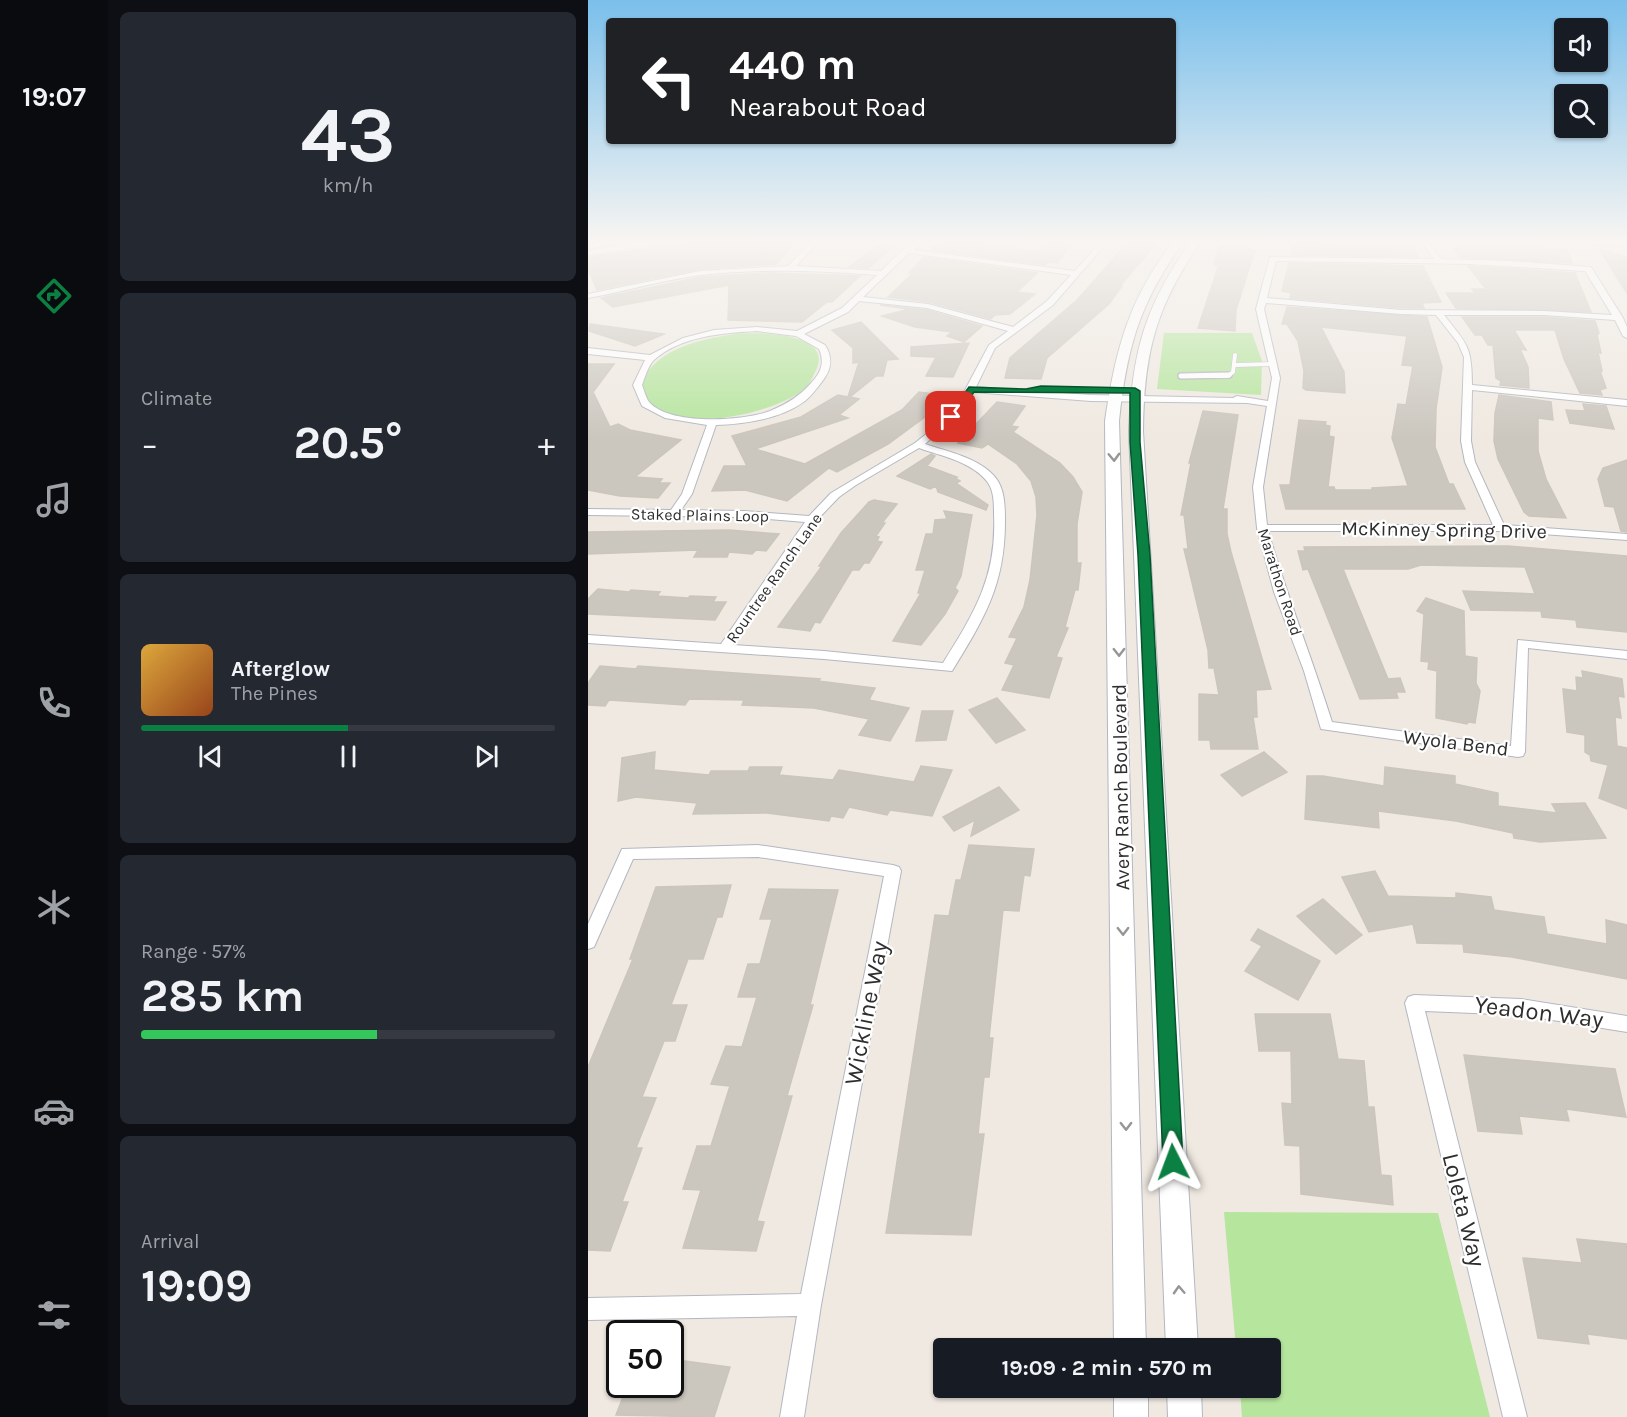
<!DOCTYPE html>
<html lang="en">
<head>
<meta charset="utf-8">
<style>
	:root { --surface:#171b24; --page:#242831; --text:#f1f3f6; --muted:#9ea1a6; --line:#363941; --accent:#0b8043 }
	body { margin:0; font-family:Karla,sans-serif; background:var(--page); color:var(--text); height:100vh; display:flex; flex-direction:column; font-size:22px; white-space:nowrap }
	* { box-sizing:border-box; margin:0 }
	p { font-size:20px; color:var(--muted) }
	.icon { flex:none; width:33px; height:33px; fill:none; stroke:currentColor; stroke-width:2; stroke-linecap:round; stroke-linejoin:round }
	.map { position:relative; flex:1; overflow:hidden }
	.details { display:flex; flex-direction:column; gap:12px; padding:12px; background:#0d0f14; width:480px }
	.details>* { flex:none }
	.banner { position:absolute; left:18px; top:18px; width:570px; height:126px; border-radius:6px; box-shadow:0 2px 4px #0004; background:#202124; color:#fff; overflow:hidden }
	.controls { position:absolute; left:966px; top:18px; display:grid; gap:12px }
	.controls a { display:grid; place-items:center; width:54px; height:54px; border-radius:6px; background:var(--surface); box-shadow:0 2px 4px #0004; font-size:30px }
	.speed { position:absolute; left:18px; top:1320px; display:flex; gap:12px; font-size:30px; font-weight:700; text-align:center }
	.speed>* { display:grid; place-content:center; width:78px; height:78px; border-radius:50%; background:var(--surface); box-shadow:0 2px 4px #0004; line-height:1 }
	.speed .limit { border:3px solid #111; border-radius:9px; background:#fff; color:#111 }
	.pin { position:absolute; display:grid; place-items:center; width:51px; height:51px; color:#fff; margin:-26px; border-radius:12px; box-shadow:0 3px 9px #0006 }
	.me { position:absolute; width:66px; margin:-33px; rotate:357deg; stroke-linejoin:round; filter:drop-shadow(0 0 4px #0008) }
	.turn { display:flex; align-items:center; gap:21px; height:126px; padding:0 24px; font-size:27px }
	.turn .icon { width:78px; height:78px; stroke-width:2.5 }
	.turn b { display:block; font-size:42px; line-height:51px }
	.big { font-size:45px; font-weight:700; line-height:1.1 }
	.details .card { flex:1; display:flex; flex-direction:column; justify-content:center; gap:9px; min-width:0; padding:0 21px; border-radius:9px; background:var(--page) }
	.details .dial { align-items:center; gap:0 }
	.dial b { font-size:78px; line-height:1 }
	.song { display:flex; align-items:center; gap:18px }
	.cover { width:72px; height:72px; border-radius:9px; background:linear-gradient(135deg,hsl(40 70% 55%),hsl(20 70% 35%)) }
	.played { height:6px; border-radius:3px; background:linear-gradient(90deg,var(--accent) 50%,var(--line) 50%) }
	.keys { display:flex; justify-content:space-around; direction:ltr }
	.heat { display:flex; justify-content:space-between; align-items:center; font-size:33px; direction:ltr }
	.charge { height:9px; border-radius:4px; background:linear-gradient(90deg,#34c759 57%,var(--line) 0) }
	.trip { position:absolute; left:345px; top:1338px; width:348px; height:60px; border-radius:6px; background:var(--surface); box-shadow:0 2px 4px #0004; font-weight:700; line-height:60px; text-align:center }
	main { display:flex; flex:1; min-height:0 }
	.dock { display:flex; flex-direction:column; width:108px; justify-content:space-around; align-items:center; background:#090b0e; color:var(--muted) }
	.dock .icon { width:42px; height:42px }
	.dock .active { color:var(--accent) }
	.dock b { font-size:27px; color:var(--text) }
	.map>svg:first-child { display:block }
	.green { fill:#b6e59e }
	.building { fill:#cbc7bf; stroke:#cbc5ba; stroke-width:1.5 }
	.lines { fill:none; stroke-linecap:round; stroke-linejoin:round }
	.lane-far1-casing { stroke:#b4b7c1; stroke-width:5 }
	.lane-casing { stroke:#b4b7c1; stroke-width:8 }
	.street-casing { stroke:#b4b7c1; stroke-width:2 }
	.secondary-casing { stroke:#b4b7c1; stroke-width:2 }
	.lane-far1 { stroke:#fff; stroke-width:4 }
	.lane { stroke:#fff; stroke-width:5 }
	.street { fill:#fff; fill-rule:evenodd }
	.secondary { fill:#fff; fill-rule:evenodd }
	.oneway { stroke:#969696 }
	.route { fill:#0b8043; stroke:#07532c; stroke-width:1.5 }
	.labels { text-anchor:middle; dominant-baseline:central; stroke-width:4.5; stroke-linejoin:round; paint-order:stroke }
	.far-street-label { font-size:16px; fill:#2e2e2e; stroke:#fff }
	.street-label { font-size:20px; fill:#2e2e2e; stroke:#fff }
	.near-street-label { font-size:24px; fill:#2e2e2e; stroke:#fff }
</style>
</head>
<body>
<main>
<nav class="dock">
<b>19:07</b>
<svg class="icon active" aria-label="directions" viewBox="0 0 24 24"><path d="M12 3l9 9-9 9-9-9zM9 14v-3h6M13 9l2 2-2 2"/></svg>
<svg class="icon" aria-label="music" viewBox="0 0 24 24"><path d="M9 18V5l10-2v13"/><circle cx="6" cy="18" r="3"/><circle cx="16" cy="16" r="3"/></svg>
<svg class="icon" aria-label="phone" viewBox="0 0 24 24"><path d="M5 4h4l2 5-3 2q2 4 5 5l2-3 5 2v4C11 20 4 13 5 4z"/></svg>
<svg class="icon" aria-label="climate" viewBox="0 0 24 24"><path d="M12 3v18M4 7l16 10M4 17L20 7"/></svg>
<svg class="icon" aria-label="car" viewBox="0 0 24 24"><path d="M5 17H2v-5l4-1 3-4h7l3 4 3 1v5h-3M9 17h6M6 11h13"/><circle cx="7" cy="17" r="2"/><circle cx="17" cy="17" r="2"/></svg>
<svg class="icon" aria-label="filters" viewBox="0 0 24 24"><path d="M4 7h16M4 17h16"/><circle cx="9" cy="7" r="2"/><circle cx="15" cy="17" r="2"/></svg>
</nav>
<section class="details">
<div class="card dial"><b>43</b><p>km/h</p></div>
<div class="card"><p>Climate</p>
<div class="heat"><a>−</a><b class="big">20.5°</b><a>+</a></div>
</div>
<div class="card">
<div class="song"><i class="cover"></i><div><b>Afterglow</b><p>The Pines</p></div></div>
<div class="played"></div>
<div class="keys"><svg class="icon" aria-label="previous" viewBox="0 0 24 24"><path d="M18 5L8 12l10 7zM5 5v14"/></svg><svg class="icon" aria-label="pause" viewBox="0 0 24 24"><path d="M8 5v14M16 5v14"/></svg><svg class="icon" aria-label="next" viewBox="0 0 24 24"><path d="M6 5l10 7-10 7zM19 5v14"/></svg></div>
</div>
<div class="card"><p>Range · 57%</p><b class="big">285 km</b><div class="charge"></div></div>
<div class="card"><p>Arrival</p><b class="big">19:09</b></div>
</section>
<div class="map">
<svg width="1039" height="1417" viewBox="0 0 1039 1417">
	<rect width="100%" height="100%" fill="#efe9e1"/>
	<!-- green -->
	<path class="green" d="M576 333H664L674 361 673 395 569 389Z
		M148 334C168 332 247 332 228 370 224 378 222 384 216 389 187 414 95 432 63 408 59 405 55 397 52 393 58 350 112 339 148 334Z
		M636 1212 850 1213 902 1417H654L652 1388H682V1348H648Z"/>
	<!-- building -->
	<path class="building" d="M114 241H209L188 264 112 269 9 290 0 269V257Z
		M297 241 304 247 281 268 261 267Z
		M352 241 386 242 443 251H452L463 241 484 243 469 263 460 262 457 265 343 250Z
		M541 241H565L562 245H567L532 286H534L521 304 459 358 453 379 417 378 422 358 489 300Z
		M706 243 824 246 830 257 703 255Z
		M640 244 667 250 648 310 647 331 610 328 630 267 626 264 627 260 631 249Z
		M901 244 979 250 984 263 872 257 866 249Z
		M1011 249 1039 257V293Z
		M336 257 449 273 429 292 447 294 422 314 407 315 403 319 341 302 300 297 325 273H321Z
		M701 263 835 266 853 302 834 303 836 308H813L702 298 703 293 694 291Z
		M880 266 987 273 1003 312 868 308 858 293H887L884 289H898Z
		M180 273 272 276 244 302H239L214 322 140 320 141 285 25 307 13 298 113 277Z
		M292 305 339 310 394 326 376 342 359 336 364 332 327 327 294 316 321 309Z
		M699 307 839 317 854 367 848 409 847 447 861 484H865L877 509H698L692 485H702L711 420 738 422 737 425 742 426 741 436 746 437 740 487H746L747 490H784V488L820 486 804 438 810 404 818 405 825 366 814 365 819 336 733 327 756 372 757 393 718 390 715 388 716 371 710 341 699 324H694Z
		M874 317H956L1007 321 1011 333 1009 335 1013 353 1010 352 1014 371H1012L1018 388 1012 390 1014 395 992 393 976 359 967 330H926L938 350 932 349 940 367 941 388 912 385 913 381 908 378 905 345H900L894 335H887Z
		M273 322 310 359 299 360 295 376H288L262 397 271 399 251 415 260 418 167 449 217 464 314 410 331 392 355 395 341 414 300 444 249 472 241 468 199 501 157 490 124 491 136 466H159L144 436 213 417 250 395 260 397 271 362 265 363V348L244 330Z
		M2 324 76 334 47 346 1 331Z
		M381 343 365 377 338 376 348 357 323 356V347Z
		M0 364H26L5 392 22 427 30 424 42 430 93 440 47 477 74 479 71 483H82L70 498 32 496 0 490Z
		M911 395 963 402 965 420 950 418V451L958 479 978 518 941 516 936 512 910 459 906 441 907 413Z
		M409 402 437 406 423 426 430 427 425 432 472 463 485 477 494 492 489 524V563H493L490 590H487L477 627 480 628 468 657 474 658 461 698 414 690 426 665 417 663 429 638 421 637 436 607 442 580 449 515 448 497 443 481 429 464 400 444 394 448 370 443Z
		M995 404 1018 406 1026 429 982 423 978 410 997 411Z
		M615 411 650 415 635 509H639V534L643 552 683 689 668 690 669 717H665L670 749H623L622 740H611V694L631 695 626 668H621L620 650 596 549H600L596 515H593L603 463H601Z
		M343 454 347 456 339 466 369 477 367 478 372 481 368 483 400 505 398 510 350 492 348 486 342 489 309 476Z
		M1039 460V532L1033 531 1026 507 1017 506 1010 479 1015 468Z
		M286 500 309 504 294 523H297L288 536 291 537 289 541 294 542 281 563H276L271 570H264L232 623 227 622 222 631 190 627 234 566H231L253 533 281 502Z
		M356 511 384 515 373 576 367 588 370 591 357 614 333 645 305 641 333 593H330L337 570H328L338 534H345L347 520 359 519Z
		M141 530 191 534 178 551 168 550 164 554 141 552 139 557H106L110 550 0 554V532Z
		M920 546 1039 556V632L989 627 988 620 954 617 953 611 883 610 875 591 947 594 937 567 833 565 820 569H755L800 679 812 678 817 692H808L810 698 772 699 720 569 715 570 710 551H717L716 547Z
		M10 589 41 592 43 590 72 592 69 596 100 598 102 596 128 597 125 602H138L127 620 0 614V599Z
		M838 598 876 611 877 656 889 658 888 683 892 691 887 723 880 722 879 724 848 718 849 671 840 669 841 662 833 661 836 614 829 611Z
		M12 666 48 669 50 666 232 679 230 681 287 688 281 700 321 708 302 741 271 735 281 719 226 708 154 705 156 700 101 699 97 705 21 700 17 706 0 705V683Z
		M994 671 1034 679 1036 697 1030 696 1033 718 1027 717 1029 746 1039 748V809L1011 798 1020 765 1003 761 1002 755 997 752V735L979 732 975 689 989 691 988 677 995 678Z
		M409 698 437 730 408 743 381 710Z
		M334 711H365L358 740 328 741Z
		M67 752 66 770 121 775 123 771H160L162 767H194L191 775 245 780 251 770 326 782 333 766 364 770 344 816 302 810 299 815 261 807 255 818 243 816 241 821 179 813 105 814 109 803 48 797 30 801 34 758Z
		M676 752 699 772 654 796 633 775Z
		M797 767 867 776V784L910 793V806L969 813 964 804 997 803 1018 838 952 842 926 838 925 833 868 821 790 811 791 828 717 819 719 776H735L796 786Z
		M411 787 431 810 383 836 387 820 366 831 355 817Z
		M381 845 446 849 442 876 436 875 431 911 415 910 401 1038H405L401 1077H396L390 1134H396L383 1235 298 1233 347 915 361 916 368 880H373Z
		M787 871 800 896 868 898V893L903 897 906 910 956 917 959 934 1019 944 1018 920 1039 925V979L924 957 876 952 875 944 829 943 825 924 781 932 754 877Z
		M143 885 134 917H129L115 959H100L83 1005H99L87 1041H76L54 1097 68 1098 48 1148H54L34 1202H40L22 1251 0 1250V1067L45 959H42L68 887Z
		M181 889 250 890 222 1005H225L199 1096H204L169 1221 176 1222 168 1251 95 1248 113 1190 95 1189 109 1146H123L142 1086 123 1084 138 1046 154 1047 169 997H150L160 964H172L184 919H172Z
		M735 899 774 935 748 954 709 916Z
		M670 929 732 961 710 1000 657 971 674 946 663 940Z
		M667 1014H742L750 1059 776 1061 780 1107H786L793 1175 803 1176 805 1205 713 1194 712 1146 697 1145 694 1103 704 1104 703 1051H671Z
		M876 1055 1027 1069 1038 1117 978 1109 981 1121 931 1116 934 1134 890 1131Z
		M989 1239 1039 1244V1339L999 1334 1001 1344 950 1338 935 1258 994 1263Z
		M82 1359 142 1367 126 1417 28 1415 40 1384H82Z"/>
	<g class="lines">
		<!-- lane-far1 casing -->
		<g class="lane-far1-casing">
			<path id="lane-far1" d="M0 253 69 241
				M647 365 686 364
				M593 376H640L645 372 647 355"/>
		</g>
		<!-- lane casing -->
		<g class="lane-casing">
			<path id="lane" d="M593 376 641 375"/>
		</g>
		<!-- street casing -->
		<g class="street-casing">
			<path id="street" d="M24 241H38L0 249V245Z
				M224 241H231L208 266 293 271C306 259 320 241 337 241L326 250 487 271 510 245 507 241H514L516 246 465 305 407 348 388 387 503 395 645 398 649 396 680 401 684 378 668 309 682 257 846 259 833 241H839L853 259 922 261 1003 267 1035 318 1039 327V338L1035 336 1027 320 956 315H856C879 344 884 346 884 385L1039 400V406L884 390 883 441 887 462 916 525 1039 534V540L912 531H680C699 596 724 658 744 722L923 746 930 640 1039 651V659L940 648 937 752 935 756 930 757 733 729 716 671 686 592 669 528 665 487 679 406 659 403 503 401 385 392 376 408 337 444C361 452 391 458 407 477 417 489 417 507 417 522 417 585 396 619 364 671L236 659 0 643V635L133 644 217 522 156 517 0 515V509L83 510 94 494 119 425 77 418 54 406 45 385 57 360 0 354V348L62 355 95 338 126 330 169 327 209 331 254 308 289 275C231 271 172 268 113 275 75 280 38 291 0 298V294L112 271 200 266ZM321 253 483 275 459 301 425 327 340 304 275 297ZM688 261 882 264 997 271 1024 315 956 311 813 310 679 298ZM271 301 339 308 420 331 401 345 369 405 348 426 327 443 243 493 221 516 156 511 93 510 104 494 128 425C157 424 193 419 217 401 223 396 228 389 233 383 243 371 246 359 237 345L216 334 260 312ZM678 303 813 314 848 315 870 343 876 357 873 441 877 462 905 525H679L675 487 692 378 676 309ZM169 331 208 336 231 349C237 362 233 372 224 382 212 396 199 404 182 411 156 421 82 426 61 402 58 398 56 390 54 385 57 377 60 366 66 360 92 336 136 333 169 331ZM331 448C353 456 381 461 397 479 406 488 406 502 406 514 409 576 387 612 355 663L236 651 145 645 228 521 251 497 268 485Z
				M170 845 305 865 311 867 313 871 233 1305 216 1417H192L209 1316 0 1320V1298L213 1294 296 876 170 857 45 859 6 947 0 949V924L34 849Z
				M826 995 933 999 1039 1016V1032L933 1015 837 1011 939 1417H915L817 1003 820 997Z"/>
		</g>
		<!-- secondary casing -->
		<g class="secondary-casing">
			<path id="secondary" d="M586 241H596C552 302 539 346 531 421L558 1348H526L517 421C527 351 541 297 586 241Z
				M603 241H613C568 307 556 351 555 431L610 1348H578L541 431C544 351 557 306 603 241Z
				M994 241H1039V246L999 244Z
				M526 1388H560V1417H526Z
				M579 1388H613L614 1417H580Z"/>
		</g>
		<!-- lane-far1 -->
		<use href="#lane-far1" class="lane-far1"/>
		<!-- lane -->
		<use href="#lane" class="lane"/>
		<!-- street -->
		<use href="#street" class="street"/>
		<!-- secondary -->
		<use href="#secondary" class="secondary"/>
	</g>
	<!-- one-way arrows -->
	<defs><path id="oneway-chevron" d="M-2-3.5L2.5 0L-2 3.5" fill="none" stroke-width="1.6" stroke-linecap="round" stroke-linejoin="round" transform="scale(1.5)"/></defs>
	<g class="oneway">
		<use href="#oneway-chevron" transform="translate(526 457) rotate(88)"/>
		<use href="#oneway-chevron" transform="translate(531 652) rotate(89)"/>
		<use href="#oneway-chevron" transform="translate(535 931) rotate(89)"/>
		<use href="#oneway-chevron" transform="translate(538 1126) rotate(89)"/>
		<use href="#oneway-chevron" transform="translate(591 1290) rotate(-93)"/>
	</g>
	<!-- sky -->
	<linearGradient id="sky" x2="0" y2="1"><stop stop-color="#7abfeb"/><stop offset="0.55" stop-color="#f8f5f2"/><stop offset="1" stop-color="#f8f5f2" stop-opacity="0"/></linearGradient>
	<rect width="1039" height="439" fill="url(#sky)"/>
	<!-- route -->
	<path class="route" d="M453 386 547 388 552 391V442L562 555 595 1162 592 1169 585 1172 578 1169 575 1162 550 555 542 442V393L386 392 367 419 359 417 381 387 438 389Z"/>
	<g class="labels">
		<!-- far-street labels -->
		<g class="far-street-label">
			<text transform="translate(112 515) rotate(1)">Staked Plains Loop</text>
			<text transform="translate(186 578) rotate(-55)">Rountree Ranch Lane</text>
			<text transform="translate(692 582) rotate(72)">Marathon Road</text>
		</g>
		<!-- street labels -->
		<g class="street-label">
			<text transform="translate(856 530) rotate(1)">McKinney Spring Drive</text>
			<text transform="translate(868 743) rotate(7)">Wyola Bend</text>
			<text transform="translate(533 787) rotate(-91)">Avery Ranch Boulevard</text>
		</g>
		<!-- near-street labels -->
		<g class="near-street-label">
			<text transform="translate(951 1012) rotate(7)">Yeadon Way</text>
			<text transform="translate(278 1013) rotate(-79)">Wickline Way</text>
			<text transform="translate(876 1210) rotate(76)">Loleta Way</text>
		</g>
	</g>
</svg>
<div class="controls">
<a><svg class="icon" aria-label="sound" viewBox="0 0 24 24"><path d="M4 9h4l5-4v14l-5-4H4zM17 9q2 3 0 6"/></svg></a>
<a><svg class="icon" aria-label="search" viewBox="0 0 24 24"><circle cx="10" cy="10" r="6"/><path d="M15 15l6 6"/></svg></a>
</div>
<div class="speed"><div class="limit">50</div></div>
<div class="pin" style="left:363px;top:417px;background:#d93025"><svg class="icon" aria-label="arrive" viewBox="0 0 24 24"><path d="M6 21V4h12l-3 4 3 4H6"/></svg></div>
<svg class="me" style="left:585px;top:1162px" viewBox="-20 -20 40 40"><path d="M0-17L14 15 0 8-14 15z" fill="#0b8043" stroke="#fff" stroke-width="4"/></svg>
<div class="trip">19:09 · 2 min · 570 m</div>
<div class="banner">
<div class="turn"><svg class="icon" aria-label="left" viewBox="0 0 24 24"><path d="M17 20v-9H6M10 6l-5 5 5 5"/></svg><div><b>440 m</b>Nearabout Road</div></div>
</div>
</div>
</main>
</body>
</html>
